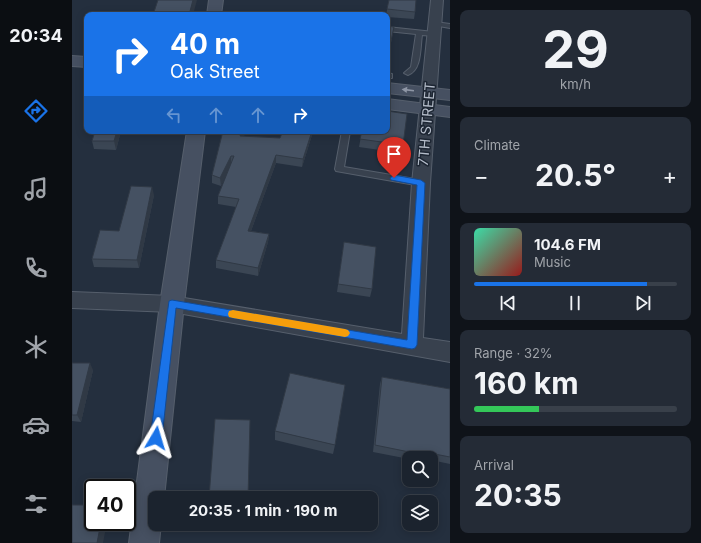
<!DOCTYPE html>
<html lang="en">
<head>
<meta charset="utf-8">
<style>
	:root { --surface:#1b232e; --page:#242b36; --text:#f1f3f6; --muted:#a0a4aa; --line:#39404a; --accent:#1a73e8 }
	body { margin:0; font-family:Inter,sans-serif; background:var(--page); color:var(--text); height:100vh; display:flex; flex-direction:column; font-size:15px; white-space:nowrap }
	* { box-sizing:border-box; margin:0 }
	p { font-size:13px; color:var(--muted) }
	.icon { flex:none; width:22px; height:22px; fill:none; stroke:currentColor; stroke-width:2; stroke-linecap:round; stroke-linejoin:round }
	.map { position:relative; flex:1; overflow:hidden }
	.sheet { display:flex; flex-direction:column; gap:10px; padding:10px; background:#0f1319; width:251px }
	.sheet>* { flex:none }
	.guide { position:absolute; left:12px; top:12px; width:306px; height:122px; border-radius:8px; box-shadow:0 2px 10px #0003,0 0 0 1px var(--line); background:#1a73e8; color:#fff; overflow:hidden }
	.buttons { position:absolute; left:330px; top:451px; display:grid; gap:8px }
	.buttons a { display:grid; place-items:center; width:36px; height:36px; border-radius:8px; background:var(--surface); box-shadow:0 2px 10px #0003,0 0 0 1px var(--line); font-size:20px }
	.speed { position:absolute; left:12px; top:479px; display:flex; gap:8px; font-size:20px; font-weight:700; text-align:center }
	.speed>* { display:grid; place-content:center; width:52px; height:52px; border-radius:50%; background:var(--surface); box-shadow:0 2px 10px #0003,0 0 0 1px var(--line); line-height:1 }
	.speed .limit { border:2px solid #111; border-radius:6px; background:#fff; color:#111 }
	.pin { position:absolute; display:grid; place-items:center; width:34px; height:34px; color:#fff; margin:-41px -17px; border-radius:50% 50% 50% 0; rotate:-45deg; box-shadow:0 0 4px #0007 }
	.pin .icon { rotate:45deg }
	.me { position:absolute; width:44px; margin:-22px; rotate:7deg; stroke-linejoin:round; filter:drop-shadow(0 0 3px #0008) }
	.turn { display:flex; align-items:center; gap:14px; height:84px; padding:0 20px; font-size:18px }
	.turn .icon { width:52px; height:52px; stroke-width:2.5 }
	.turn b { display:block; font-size:28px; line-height:34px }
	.lanes { display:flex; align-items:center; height:38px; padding:0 20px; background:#0003; justify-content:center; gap:20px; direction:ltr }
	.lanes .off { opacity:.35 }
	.big { font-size:30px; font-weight:700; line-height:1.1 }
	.sheet .widget { flex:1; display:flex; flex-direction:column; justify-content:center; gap:6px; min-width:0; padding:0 14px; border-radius:8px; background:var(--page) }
	.sheet .dial { align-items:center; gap:0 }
	.dial b { font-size:52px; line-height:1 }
	.song { display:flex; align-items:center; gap:12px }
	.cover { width:48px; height:48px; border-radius:6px; background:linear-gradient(135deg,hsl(160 70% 55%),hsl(0 70% 35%)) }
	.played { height:4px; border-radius:2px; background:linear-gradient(90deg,var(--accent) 85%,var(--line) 85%) }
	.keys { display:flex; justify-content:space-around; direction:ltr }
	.heat { display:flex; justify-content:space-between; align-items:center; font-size:22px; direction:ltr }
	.charge { height:6px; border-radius:3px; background:linear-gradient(90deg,#34c759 32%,var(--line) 0) }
	.trip { position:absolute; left:76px; top:491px; width:230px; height:40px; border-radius:8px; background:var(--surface); box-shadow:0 2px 10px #0003,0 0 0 1px var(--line); font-weight:700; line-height:40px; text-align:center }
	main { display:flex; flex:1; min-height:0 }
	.tabs { display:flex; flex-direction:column; width:72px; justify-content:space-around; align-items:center; background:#0b0e12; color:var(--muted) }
	.tabs .icon { width:28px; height:28px }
	.tabs .current { color:var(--accent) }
	.tabs b { font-size:18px; color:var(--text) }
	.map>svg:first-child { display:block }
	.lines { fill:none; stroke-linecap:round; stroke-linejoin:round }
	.lane-casing { stroke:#565f6c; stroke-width:2 }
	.street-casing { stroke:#565f6c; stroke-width:2 }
	.secondary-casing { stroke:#565f6c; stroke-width:2 }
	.lane { fill:#38414e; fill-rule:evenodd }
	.street { fill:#38414e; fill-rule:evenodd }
	.secondary { fill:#465061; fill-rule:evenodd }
	.wall { fill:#3b4654 }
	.shaded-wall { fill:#303945 }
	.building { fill:#455162; stroke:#303945 }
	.oneway { fill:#8e96a5 }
	.route { fill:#1a73e8; stroke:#114b97 }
	.slow { fill:#f59e0b }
	.labels { text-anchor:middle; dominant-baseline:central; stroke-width:3; stroke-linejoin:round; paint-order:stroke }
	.street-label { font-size:14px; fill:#b4bcc9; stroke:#1d2633 }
</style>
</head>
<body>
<main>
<nav class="tabs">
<b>20:34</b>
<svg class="icon current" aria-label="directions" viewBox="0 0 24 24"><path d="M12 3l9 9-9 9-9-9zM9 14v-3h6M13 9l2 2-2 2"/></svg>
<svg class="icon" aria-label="music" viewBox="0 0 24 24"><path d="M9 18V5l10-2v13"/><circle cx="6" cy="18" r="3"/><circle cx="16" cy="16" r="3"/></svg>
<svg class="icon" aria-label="phone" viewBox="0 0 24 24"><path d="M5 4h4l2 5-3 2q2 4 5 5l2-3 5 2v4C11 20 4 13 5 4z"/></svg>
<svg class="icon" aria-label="climate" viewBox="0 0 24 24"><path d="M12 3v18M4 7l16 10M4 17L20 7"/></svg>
<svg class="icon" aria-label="car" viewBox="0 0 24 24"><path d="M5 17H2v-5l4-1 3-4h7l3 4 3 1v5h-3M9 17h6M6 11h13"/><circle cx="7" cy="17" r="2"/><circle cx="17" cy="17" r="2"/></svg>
<svg class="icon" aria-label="filters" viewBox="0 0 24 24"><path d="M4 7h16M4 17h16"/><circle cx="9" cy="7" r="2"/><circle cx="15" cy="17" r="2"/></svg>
</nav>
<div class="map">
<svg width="378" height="543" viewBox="0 0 378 543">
	<rect width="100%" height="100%" fill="#242f3e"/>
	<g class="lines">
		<!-- lane casing -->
		<g class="lane-casing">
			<path id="lane" d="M188 12 199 13 202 15H159L162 13Z
				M363 22 378 24V28L361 25V23Z
				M315 27 362 32 365 34 362 36 350 35C348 48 350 70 336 75L332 73 339 67 344 34 315 31Z
				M315 73 320 74V78H315Z
				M270 131H278L272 167 349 180 352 181 353 183 352 185 349 186 264 171 263 169Z"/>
		</g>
		<!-- street casing -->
		<g class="street-casing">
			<path id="street" d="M359 0H371L358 183 351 338 378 342V362L100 312 0 308V292L100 296 330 334 340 183Z"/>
		</g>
		<!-- secondary casing -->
		<g class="secondary-casing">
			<path id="secondary" d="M137 0H151L149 15H135Z
				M0 56 15 57V67L0 66Z
				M315 83 378 90V100L315 93Z
				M315 99 378 107V117L315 109Z
				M115 131H133L112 304 92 498H83V524H89L87 543H57L88 304Z"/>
		</g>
		<!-- lane -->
		<use href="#lane" class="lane"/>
		<!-- street -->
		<use href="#street" class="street"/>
		<!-- secondary -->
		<use href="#secondary" class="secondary"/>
	</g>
	<!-- wall -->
	<path class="wall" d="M317 0 343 12 342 19 315 17V15H314Z
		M315 26 322 27 315 63Z
		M23 131H49L44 150 22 149 20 141Z
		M151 131H174L172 136 208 138 211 131H241L240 135 230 167 204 163 179 231 197 234 196 242 186 276 144 268V260L164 207 146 204V196L157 168 149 186 140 183V175Z
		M290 131 331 145 329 153 287 147Z
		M82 195 67 268 22 267 20 259Z
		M272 242 300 289 298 297 265 292Z
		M0 363 21 370 9 422 0 421Z
		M310 377 378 389V464L359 460V458H337V459L301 452 308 384Z
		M203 431 263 445 261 454 203 440Z"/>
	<!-- shaded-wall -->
	<path class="shaded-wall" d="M121 0H125L121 15H117Z
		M45 131H49L44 150 42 141Z
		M170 131H174L168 144V136Z
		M240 131H241L240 135 230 167 231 159Z
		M204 155V163L176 239V231Z
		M159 156V164L149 186 148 178Z
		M80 187 82 195 67 268 65 260Z
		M197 234 196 242 186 276V268Z
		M18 363 21 370 9 422 5 415Z
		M29 522H35L31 543H25Z"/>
	<!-- building -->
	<path class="building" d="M86 0H121L117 15H81Z
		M317 0H344L343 12 315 9Z
		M193 12 217 15H192Z
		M315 26 322 27 317 50H315Z
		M315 111 335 114 331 145 288 139 290 131H315Z
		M23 131H45L42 141H20Z
		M151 131H170L168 136 208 138 211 131H240L231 159 204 155 176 231 197 234 186 268 144 260 167 199 146 196 162 156H159L148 178 140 175Z
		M59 186 80 187 65 260 20 259 28 230 47 231Z
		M272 242 304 247 300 289 266 284Z
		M0 363H18L5 415H0Z
		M218 373 273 385 263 445 203 431Z
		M310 377 378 389V457L347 451V454L303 445Z
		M143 419 178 420 176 498H137Z
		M0 505H21V522H29L25 543H0Z"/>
	<!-- one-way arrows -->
	<defs><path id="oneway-solid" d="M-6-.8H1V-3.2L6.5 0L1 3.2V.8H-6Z"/></defs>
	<use class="oneway" href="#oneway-solid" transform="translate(336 90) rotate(-173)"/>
	<!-- route -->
	<path class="route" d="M322 175 349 180 353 183 345 345 343 348 340 349 104 308 90 438 88 442 84 444 80 442 78 438 97 301 100 300 335 340 345 185 319 180 318 178Z"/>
	<!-- slow -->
	<path class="slow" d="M161 310 273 329 276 330 278 333 276 336 273 337 161 318 157 317 156 314 157 311Z"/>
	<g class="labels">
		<!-- street labels -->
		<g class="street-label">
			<text transform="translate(354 124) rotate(-85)">7TH STREET</text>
		</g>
	</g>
</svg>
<div class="buttons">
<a><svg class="icon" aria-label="search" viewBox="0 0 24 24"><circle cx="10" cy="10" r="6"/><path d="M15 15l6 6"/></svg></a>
<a><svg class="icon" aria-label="layers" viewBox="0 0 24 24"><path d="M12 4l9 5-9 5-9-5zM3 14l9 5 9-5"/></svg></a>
</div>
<div class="speed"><div class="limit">40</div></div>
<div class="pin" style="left:322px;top:178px;background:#d93025"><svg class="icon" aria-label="arrive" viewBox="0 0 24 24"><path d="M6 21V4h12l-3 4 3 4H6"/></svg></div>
<svg class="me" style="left:84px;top:438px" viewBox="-20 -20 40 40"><path d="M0-17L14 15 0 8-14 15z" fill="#1a73e8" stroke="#fff" stroke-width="4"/></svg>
<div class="trip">20:35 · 1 min · 190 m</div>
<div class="guide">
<div class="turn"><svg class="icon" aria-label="right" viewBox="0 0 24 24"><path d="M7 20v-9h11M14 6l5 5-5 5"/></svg><div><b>40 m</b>Oak Street</div></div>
<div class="lanes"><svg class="icon off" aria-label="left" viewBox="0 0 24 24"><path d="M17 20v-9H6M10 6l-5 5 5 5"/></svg><svg class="icon off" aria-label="ahead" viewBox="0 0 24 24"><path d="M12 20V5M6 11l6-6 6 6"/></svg><svg class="icon off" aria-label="ahead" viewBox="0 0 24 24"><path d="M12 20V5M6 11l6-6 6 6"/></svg><svg class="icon" aria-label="right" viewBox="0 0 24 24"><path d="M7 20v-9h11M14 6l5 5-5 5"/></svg></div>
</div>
</div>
<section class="sheet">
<div class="widget dial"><b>29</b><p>km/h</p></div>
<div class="widget"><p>Climate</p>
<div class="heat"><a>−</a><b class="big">20.5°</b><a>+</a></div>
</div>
<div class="widget">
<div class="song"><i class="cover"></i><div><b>104.6 FM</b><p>Music</p></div></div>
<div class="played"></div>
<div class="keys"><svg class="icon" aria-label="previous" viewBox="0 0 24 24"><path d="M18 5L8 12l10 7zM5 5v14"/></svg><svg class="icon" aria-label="pause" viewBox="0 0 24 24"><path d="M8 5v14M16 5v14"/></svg><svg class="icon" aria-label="next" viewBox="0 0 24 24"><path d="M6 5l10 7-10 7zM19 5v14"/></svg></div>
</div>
<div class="widget"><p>Range · 32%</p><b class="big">160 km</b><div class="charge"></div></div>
<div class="widget"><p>Arrival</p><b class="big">20:35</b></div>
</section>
</main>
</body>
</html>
